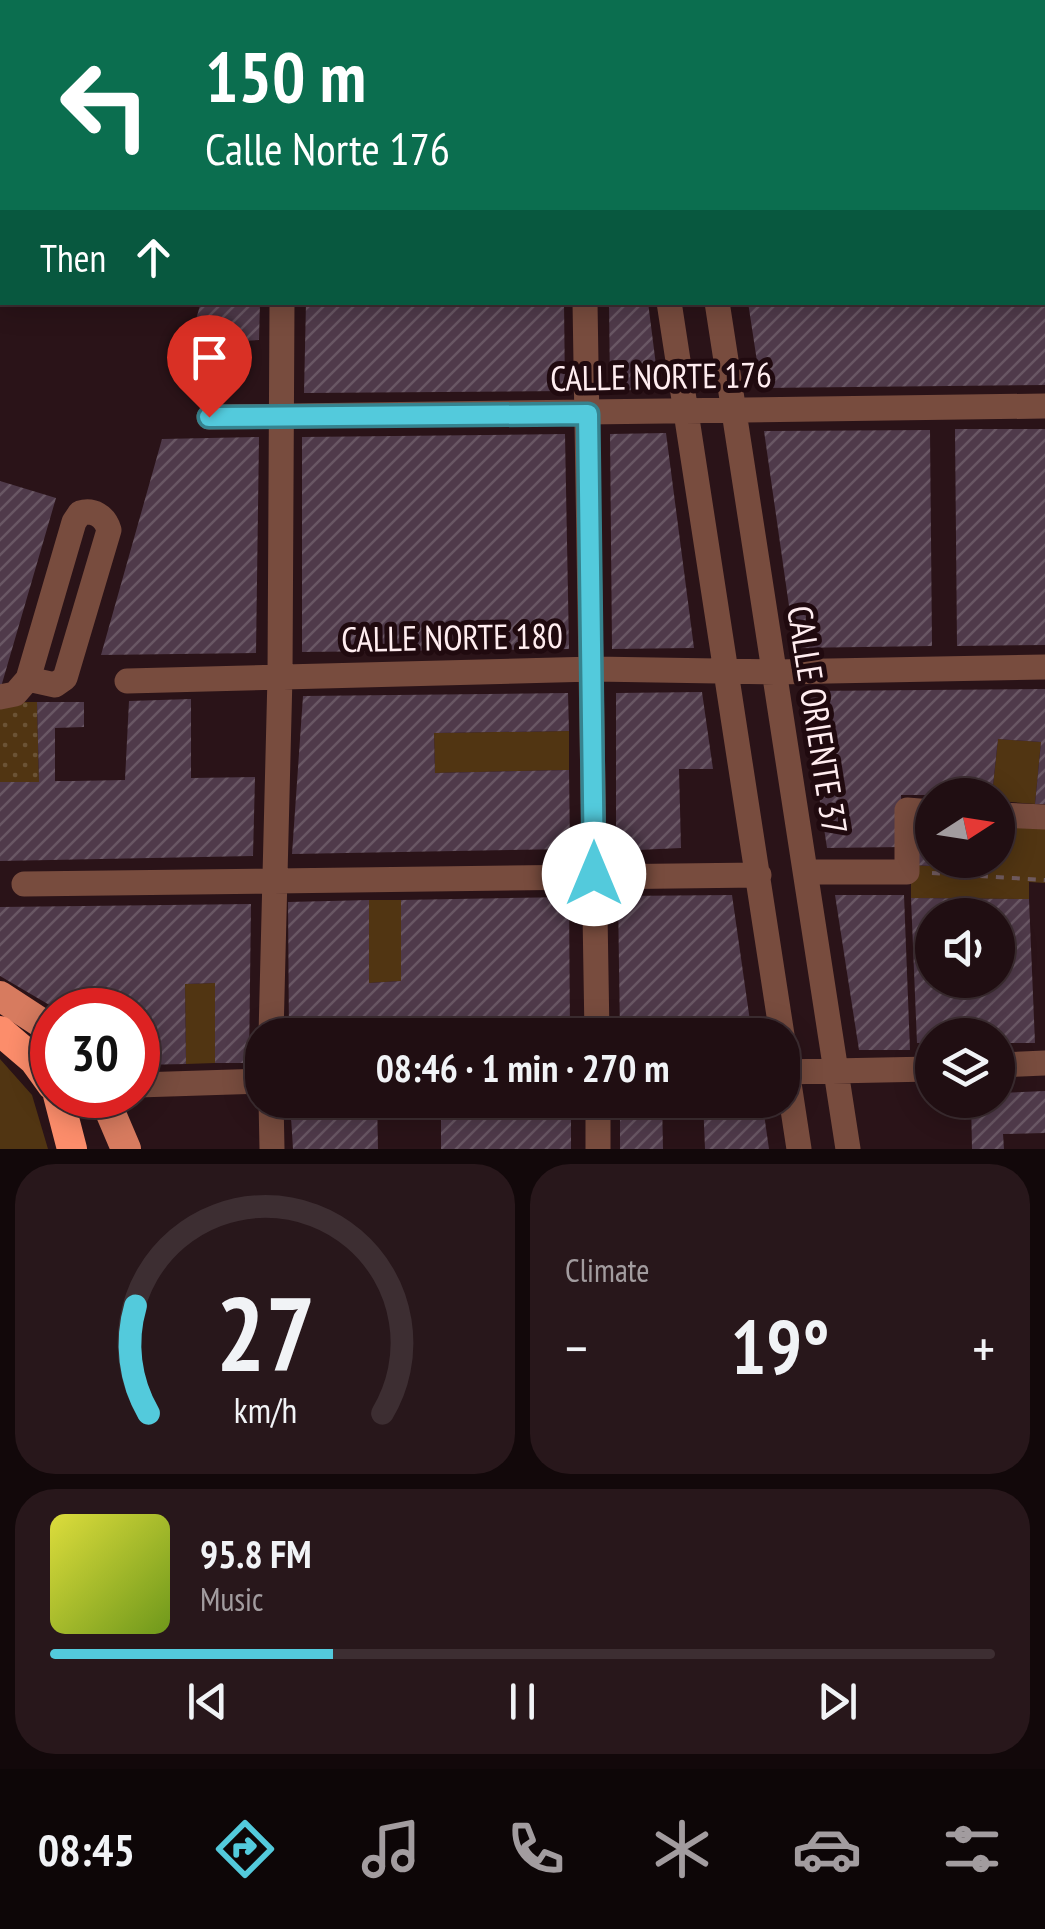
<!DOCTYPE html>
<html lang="en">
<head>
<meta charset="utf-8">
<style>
	:root { --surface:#200e12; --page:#28171b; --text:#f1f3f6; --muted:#a29c9f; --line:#3d2e32; --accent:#53cadc }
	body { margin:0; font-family:"PT Sans Narrow",sans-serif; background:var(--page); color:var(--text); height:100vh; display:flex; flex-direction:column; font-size:38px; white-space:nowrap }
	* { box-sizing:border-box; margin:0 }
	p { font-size:32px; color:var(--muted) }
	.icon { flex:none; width:55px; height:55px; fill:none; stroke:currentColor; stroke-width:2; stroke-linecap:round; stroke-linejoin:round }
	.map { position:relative; height:1149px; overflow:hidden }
	.side { display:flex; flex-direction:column; gap:15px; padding:15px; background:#12080a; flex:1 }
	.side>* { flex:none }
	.hud { position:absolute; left:0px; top:0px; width:1045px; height:305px; box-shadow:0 5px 25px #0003,0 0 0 2px var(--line); background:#0b6e4f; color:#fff; overflow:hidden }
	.needle { width:65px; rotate:78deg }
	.tools { position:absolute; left:915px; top:778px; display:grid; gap:20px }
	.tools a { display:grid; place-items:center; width:100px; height:100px; border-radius:50%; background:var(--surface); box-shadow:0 5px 25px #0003,0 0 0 2px var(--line); font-size:50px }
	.speed { position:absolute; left:30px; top:988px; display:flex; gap:20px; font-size:50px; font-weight:700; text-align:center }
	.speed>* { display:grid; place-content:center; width:130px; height:130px; border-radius:50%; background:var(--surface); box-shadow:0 5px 25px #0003,0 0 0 2px var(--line); line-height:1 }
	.speed .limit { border:15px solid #d22; background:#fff; color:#111 }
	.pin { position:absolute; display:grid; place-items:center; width:85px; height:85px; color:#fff; margin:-102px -42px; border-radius:50% 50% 50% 0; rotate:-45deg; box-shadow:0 0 10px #0007 }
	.pin .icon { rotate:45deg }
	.me { position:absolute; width:110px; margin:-55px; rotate:0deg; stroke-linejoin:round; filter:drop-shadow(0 0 8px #0008) }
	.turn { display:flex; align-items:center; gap:35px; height:210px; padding:0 40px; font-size:45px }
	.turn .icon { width:130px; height:130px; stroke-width:2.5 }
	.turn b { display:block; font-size:70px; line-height:85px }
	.then { display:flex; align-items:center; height:95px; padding:0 40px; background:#0003; gap:20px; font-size:38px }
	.big { font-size:75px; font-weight:800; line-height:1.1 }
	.side .widget { flex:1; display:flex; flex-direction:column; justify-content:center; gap:15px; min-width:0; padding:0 35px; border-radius:40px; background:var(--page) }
	.side .dial { align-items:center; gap:0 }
	.dial svg { height:260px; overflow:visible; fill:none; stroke:var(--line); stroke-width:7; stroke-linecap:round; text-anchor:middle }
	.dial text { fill:var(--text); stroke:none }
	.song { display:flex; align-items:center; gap:30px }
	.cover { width:120px; height:120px; border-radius:15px; background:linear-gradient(135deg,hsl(60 70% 55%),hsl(80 70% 35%)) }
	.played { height:10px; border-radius:5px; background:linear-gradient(90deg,var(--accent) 30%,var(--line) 30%) }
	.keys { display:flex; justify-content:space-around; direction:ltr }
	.heat { display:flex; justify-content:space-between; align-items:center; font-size:55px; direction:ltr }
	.side .tiles { flex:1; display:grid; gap:15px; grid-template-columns:1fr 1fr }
	.widget:last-child { grid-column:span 2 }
	.trip { position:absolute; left:245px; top:1018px; width:555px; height:100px; border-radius:40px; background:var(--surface); box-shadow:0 5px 25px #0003,0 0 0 2px var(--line); font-weight:800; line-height:100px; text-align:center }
	.tabs { display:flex; height:160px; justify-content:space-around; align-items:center; background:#0d0607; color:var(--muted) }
	.tabs .icon { width:70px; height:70px }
	.tabs .current { color:var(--accent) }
	.tabs b { font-size:45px; color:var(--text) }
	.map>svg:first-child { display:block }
	.green { fill:#513512 }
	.garden { fill:url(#garden-dots) }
	.building { fill:url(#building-hatch); fill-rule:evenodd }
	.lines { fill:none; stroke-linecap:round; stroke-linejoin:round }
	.path { stroke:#6f5a5e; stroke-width:4; stroke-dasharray:8 8; stroke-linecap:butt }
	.minor { stroke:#784c3e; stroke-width:25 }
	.major { stroke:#d77b5f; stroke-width:30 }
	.highway { stroke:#fc8d6b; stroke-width:30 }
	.route-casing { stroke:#36838f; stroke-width:25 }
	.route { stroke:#53cadc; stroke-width:18 }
	.labels { text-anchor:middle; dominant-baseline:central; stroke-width:10; stroke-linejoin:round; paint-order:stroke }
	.street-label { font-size:35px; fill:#ffedf0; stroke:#200a0f }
</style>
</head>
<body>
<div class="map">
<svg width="1045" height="1149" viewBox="0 0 1045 1149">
	<defs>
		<pattern id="garden-dots" width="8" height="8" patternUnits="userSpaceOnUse" patternTransform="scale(2.5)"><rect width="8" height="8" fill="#513512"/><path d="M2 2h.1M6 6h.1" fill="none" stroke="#6b5335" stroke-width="1.8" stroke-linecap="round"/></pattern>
		<pattern id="building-hatch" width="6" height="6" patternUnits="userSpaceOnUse" patternTransform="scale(2.5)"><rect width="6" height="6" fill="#4f3a4a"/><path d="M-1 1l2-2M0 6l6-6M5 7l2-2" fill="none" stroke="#695764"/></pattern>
	</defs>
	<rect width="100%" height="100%" fill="#2a1318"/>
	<!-- green -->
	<path class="green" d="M569 731V770L435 773 434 733Z
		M998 739 1041 742 1035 804 998 801V795H992Z
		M998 820 1045 824V883L1029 882V899L911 898V865L932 866V835V860H998Z
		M369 900H401V981L369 983Z
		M215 983V1063L186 1064 185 984Z
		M0 1059 32 1095 48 1149H0Z"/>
	<!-- garden -->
	<path class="garden" d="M0 702H37L39 782H0Z"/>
	<!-- building -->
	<path class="building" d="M201 302H260L259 340 189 344Z
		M306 302H564L565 391 304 393Z
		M609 302H648L659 389 610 391Z
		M748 302H1045V385L761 388Z
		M955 429H1045V645L957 646Z
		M930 430 932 646 795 648 764 431Z
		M666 433 694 648 612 649 610 434Z
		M565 434 569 649 302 652V437Z
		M259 437 256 653 101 655 162 439Z
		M0 481 56 498 1 687H0Z
		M1045 689V804H1035L1041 742 998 739 992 795H901L903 847 827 848 803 691Z
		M702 692 713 769H679L681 848 616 851V693Z
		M568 693 569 731 434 733 435 773 569 770 570 849 292 854 303 696Z
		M191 699V778L255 777 253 856 0 861V782H39L37 702H84V727L55 728V781H72L125 780 129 701Z
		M909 814 932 815V866L911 865Z
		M732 895 752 1035H620L618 896Z
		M835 895H904L910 1050H859Z
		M569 897 570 1035H289L288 902 369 900V983L401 981V900Z
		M911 898 1029 899 1035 1043H998V1035H932V1043H917ZM932 915H998V980H932Z
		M251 904 249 1063H215V983L185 984 186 1064 138 1065V1010H58L0 976V907Z
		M1045 1091V1133L1003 1134 1004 1149H972L971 1100H998V1093Z
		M333 1100H377L378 1149H293L290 1101Z
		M441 1100H571V1149H441Z
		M620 1100H662L663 1149H620Z
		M703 1100H762L769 1149H705Z"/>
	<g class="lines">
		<!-- path -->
		<path class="path" d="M932 873 1045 880"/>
		<!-- minor -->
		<path class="minor" d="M514 0 524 2
			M364 2 365 0
			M1042 148H1045
			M585 302 597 1035
			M669 302 782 1035
			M717 302 848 1149
			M209 417 1045 406
			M127 681 594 669 775 672 1045 667
			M0 697 15 694 28 679 74 522 80 513C93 509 105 516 109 530L65 678 55 685 28 679
			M998 815 1045 817
			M806 872H907V810L932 812
			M24 884 759 875
			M271 1035 280 676 282 302
			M785 1057 799 1149
			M998 1065 1045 1063
			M782 1072 932 1069
			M138 1085 262 1081
			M271 1100 272 1149
			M598 1100V1149"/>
		<!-- major -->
		<path class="major" d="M0 996 52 1030
			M103 1095 126 1149"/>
		<!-- highway -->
		<path class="highway" d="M0 1031 34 1060 52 1085
			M58 1095 72 1149"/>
	</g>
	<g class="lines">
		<!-- route casing -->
		<g class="route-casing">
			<path id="route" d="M209 417 588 414 594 874"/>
		</g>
		<!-- route -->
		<use href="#route" class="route"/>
	</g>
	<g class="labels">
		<!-- street labels -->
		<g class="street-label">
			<text transform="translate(661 376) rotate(-1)">CALLE NORTE 176</text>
			<text transform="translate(452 637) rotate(-1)">CALLE NORTE 180</text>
			<text transform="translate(818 720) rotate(81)">CALLE ORIENTE 37</text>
		</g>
	</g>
</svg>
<div class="tools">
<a><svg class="needle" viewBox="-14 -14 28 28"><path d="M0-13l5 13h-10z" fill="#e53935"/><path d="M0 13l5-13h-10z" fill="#a29c9f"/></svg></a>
<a><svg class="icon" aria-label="sound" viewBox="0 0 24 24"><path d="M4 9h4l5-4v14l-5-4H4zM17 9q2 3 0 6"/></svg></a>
<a><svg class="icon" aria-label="layers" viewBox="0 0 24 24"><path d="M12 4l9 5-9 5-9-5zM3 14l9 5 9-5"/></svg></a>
</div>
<div class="speed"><div class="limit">30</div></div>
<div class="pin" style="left:209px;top:417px;background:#d93025"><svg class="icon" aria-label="arrive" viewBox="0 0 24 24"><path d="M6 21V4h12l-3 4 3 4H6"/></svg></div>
<svg class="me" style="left:594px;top:874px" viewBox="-20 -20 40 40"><circle r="19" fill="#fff"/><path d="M0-13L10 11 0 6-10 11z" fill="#53cadc"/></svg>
<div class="trip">08:46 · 1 min · 270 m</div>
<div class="hud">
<div class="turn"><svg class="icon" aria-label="left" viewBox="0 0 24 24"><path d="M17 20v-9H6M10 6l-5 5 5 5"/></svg><div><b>150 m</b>Calle Norte 176</div></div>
<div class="then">Then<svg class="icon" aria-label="ahead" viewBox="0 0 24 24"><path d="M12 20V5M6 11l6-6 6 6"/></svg></div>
</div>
</div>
<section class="side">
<div class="tiles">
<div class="widget dial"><svg viewBox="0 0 100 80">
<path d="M14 69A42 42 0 1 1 86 69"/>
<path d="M14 69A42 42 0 0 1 10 36" stroke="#53cadc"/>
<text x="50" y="56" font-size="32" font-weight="700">27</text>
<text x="50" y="72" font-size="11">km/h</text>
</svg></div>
<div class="widget"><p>Climate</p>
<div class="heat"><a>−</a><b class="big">19°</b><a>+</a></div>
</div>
<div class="widget">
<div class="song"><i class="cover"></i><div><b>95.8 FM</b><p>Music</p></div></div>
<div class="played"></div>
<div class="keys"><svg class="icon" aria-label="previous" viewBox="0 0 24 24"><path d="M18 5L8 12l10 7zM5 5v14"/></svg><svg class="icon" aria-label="pause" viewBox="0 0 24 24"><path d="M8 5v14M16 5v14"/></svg><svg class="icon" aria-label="next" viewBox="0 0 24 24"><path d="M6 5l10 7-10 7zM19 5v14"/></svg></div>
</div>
</div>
</section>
<nav class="tabs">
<b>08:45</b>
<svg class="icon current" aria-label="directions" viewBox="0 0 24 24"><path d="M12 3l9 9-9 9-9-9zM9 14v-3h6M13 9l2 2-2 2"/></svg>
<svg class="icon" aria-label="music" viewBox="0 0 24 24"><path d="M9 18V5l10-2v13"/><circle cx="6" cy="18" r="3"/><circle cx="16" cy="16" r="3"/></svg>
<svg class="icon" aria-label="phone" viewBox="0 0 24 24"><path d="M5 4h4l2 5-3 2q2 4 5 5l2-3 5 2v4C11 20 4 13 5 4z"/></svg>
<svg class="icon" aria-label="climate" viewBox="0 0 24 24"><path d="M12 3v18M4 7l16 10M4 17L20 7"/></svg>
<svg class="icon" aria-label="car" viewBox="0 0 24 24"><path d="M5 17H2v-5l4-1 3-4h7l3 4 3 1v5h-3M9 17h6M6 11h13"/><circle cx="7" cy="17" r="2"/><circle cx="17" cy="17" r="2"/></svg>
<svg class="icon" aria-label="filters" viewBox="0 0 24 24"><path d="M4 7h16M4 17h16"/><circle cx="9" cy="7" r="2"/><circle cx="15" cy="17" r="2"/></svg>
</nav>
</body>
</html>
